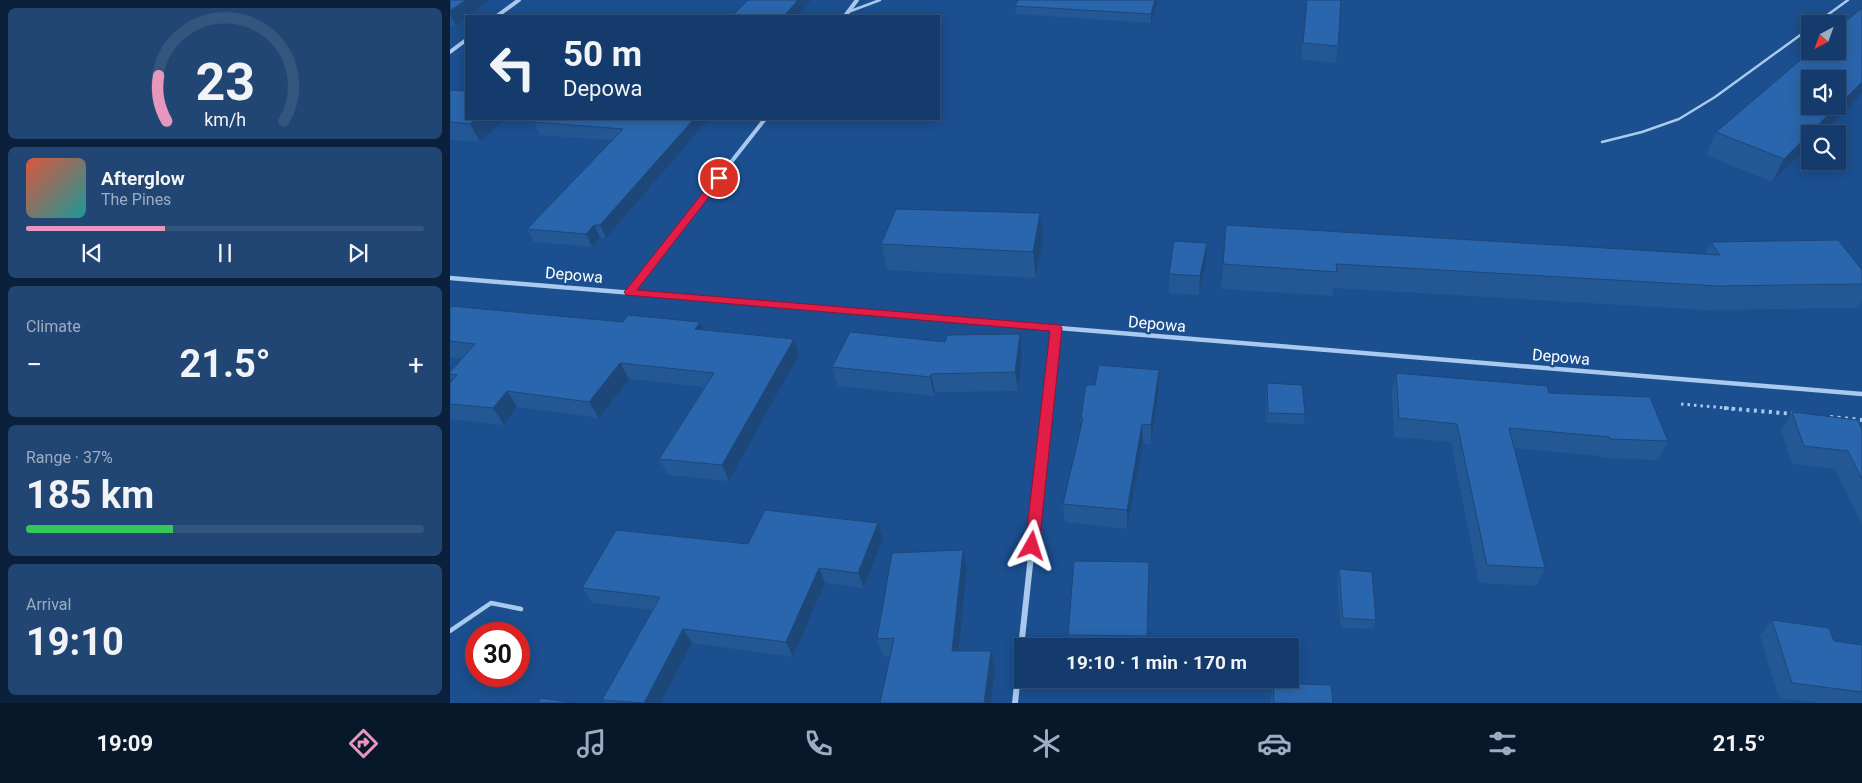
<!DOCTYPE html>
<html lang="en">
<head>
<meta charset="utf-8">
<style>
	:root { --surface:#143b6b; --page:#214673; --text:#f1f3f6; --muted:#9dadc1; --line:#33557e; --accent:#e797bd }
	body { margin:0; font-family:Roboto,sans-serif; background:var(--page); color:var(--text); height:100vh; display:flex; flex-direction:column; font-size:19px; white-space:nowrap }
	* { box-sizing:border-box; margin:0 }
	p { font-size:16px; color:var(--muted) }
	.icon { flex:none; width:28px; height:28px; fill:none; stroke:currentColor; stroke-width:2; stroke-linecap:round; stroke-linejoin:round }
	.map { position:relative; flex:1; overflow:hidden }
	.drawer { display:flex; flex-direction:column; gap:8px; padding:8px; background:#0b203b; width:450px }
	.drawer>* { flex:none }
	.top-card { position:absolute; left:15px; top:15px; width:475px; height:105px; border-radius:0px; box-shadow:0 2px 12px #0003,0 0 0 1px var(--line); background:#143b6b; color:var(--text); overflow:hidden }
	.needle { width:32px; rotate:221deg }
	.tools { position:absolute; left:1351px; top:15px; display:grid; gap:10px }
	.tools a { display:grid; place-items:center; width:45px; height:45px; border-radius:0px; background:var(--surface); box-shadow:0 2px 12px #0003,0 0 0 1px var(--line); font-size:25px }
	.speed { position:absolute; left:15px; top:622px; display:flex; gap:10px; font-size:25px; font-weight:700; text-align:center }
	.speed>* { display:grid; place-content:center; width:65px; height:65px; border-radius:50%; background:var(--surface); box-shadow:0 2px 12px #0003,0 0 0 1px var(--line); line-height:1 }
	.speed .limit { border:8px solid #d22; background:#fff; color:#111 }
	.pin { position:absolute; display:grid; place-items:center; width:42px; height:42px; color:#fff; margin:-21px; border:2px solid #fff; border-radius:50%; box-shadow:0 1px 5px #0007 }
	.me { position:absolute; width:55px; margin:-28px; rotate:6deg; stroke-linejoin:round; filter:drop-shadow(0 0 4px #0008) }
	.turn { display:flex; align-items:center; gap:18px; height:105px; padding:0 15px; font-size:22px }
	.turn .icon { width:65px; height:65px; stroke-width:2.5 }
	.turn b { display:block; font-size:35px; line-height:42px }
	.big { font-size:38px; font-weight:700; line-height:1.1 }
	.drawer .card { flex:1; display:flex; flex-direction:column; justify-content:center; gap:8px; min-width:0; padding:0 18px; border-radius:8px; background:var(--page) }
	.drawer .dial { align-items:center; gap:0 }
	.dial svg { height:130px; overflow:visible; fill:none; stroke:var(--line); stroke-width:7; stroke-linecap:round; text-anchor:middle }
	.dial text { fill:var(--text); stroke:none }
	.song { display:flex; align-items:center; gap:15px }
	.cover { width:60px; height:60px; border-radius:8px; background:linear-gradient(135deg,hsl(10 70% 55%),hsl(180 70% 35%)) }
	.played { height:5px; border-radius:2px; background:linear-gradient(90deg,var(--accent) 35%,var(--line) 35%) }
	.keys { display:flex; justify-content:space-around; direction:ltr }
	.heat { display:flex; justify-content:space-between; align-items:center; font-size:28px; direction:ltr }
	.charge { height:8px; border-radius:4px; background:linear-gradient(90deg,#34c759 37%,var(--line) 0) }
	.trip { position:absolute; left:564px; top:638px; width:285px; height:50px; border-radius:0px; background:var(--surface); box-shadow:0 2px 12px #0003,0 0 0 1px var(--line); font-weight:700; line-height:50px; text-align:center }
	.tabs { display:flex; height:80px; justify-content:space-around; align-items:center; background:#08182b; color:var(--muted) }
	.tabs .icon { width:35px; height:35px }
	.tabs .current { color:var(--accent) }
	.tabs b { font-size:22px; color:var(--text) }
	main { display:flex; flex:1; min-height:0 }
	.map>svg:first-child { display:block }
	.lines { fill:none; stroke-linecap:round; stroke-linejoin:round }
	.path-far1 { stroke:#a9c9ee; stroke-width:3; stroke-dasharray:2.5 4; stroke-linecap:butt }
	.path { stroke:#a9c9ee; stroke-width:4; stroke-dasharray:3 4.5; stroke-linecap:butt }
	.lane-far1 { stroke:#a9c9ee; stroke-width:2.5 }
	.lane { stroke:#a9c9ee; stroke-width:4.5 }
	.street-far2 { stroke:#a9c9ee; stroke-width:4 }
	.street-far1 { stroke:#a9c9ee; stroke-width:4.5 }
	.street { stroke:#a9c9ee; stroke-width:6 }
	.wall { fill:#245895 }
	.shaded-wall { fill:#1d4779 }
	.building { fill:#2a66ad; stroke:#1d4779 }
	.route { fill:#e11d48; stroke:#92132f }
	.labels { text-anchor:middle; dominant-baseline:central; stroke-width:5; stroke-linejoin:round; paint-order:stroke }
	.street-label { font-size:16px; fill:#fff; stroke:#1b4f8f }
</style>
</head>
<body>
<main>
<section class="drawer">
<div class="card dial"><svg viewBox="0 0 100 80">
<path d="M14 69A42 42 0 1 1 86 69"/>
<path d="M14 69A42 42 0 0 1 9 41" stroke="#e797bd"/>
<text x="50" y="56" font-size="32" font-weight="700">23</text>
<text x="50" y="72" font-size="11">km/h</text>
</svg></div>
<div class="card">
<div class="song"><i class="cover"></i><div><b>Afterglow</b><p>The Pines</p></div></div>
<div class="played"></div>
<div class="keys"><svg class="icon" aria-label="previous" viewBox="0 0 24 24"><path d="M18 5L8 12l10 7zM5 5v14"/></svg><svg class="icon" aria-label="pause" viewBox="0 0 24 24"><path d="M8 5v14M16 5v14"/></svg><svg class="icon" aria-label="next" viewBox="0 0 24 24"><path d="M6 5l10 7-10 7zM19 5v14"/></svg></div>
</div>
<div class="card"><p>Climate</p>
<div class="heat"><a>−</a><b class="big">21.5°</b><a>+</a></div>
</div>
<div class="card"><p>Range · 37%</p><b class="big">185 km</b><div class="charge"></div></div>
<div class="card"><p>Arrival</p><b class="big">19:10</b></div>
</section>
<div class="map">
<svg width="1412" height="703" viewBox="0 0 1412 703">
	<rect width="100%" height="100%" fill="#1b4f8f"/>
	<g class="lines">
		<!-- path-far1 -->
		<path class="path-far1" d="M1231 404 1288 409"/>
		<!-- path -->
		<path class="path" d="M1274 408 1344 414
			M1380 417 1412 420"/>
		<!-- lane-far1 -->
		<path class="lane-far1" d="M398 12 430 0
			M1365 24 1398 0
			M1152 142 1192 132 1229 119 1265 97 1360 28"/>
		<!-- lane -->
		<path class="lane" d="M0 631 41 603 71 609"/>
		<!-- street-far2 -->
		<path class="street-far2" d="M47 16 69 0
			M395 16 407 0
			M0 52 16 40
			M267 180 315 119"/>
		<!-- street-far1 -->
		<path class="street-far1" d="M0 278 1412 394
			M179 292 268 178
			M597 409 606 328"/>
		<!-- street -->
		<path class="street" d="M565 703 597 408"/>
	</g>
	<!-- wall -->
	<path class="wall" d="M0 0H40L18 16H16L6 26 0 25Z
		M568 0H708L701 23 566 14 565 6Z
		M1412 8 1322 182 1256 155 1266 132Z
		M853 43 888 46 886 63 851 60Z
		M0 90 55 119 30 142 0 140Z
		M87 119H259L156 238 150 237 142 247 84 242 77 229 163 140 90 135 84 122Z
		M590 213 593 238 586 278 437 270 431 244Z
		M1261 242 1412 270V302L1408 308 1256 310 884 288 883 296 771 289 773 264 1255 254Z
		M757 243 756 262 749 295 719 293V274Z
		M0 306 173 322H250L253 330 344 339 349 355 279 481 218 475 209 459 254 387 179 379 149 418 67 407 54 425 0 419V383L2 380 0 377V372L13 358 0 357Z
		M570 334 572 353 568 391 485 392 484 396 388 386 382 367 495 342Z
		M946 373 1099 393 1218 441 1208 460 1151 458V456L1064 448 1095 568 1086 586 1029 583 1001 442 944 437 942 392Z
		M817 383 855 414 854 424 816 423V393Z
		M709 389 701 444 693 443 677 529 615 522 613 504 631 426V417Z
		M1342 412 1412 430V523L1385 469 1342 464 1331 430Z
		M428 523 433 539 414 588 375 583 343 657 242 643 211 703H155L152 700 203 610 142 603 132 588 298 544Z
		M513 550 517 569 509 651 545 669 541 703H430L440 656 433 657 427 639Z
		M699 562 697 646H619L618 635Z
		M889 569 926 620 923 629 891 628 887 579Z
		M1322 620 1384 641 1412 645V703H1372L1329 698 1310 636Z
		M823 683 883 703H820Z"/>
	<!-- shaded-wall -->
	<path class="shaded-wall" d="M16 0H40L18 16H16V18L6 26 0 15V11Z
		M348 0H361L347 16H334Z
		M705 0H708L701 23V14Z
		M1412 82V93L1371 134H1360V144L1322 182 1334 159Z
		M26 119H55L30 142 20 124Z
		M244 119H259L156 238 150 225Z
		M590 213 593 238 586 278 583 252Z
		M144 225 150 237 142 247 136 234Z
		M757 243 756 262 749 295 750 276Z
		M250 322 257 339 245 329Z
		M570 334 572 353 568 391 565 372Z
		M344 339 349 355 279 481 272 465Z
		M170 363 179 379 149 418 139 402Z
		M709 370V389L701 444V425Z
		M481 374 485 392 484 396 480 377Z
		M57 391 67 407 54 425 43 408Z
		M692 424 693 443 677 529V510Z
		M428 523 433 539 414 588 408 573Z
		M513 550 517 569 507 668 502 651Z
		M699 562V581L697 646V636Z
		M369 568 375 583 343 657 336 642Z
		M233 629 242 643 211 703H194Z
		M541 651 545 669 541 703H534Z"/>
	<!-- building -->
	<path class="building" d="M0 0H16L0 11Z
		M298 0H348L334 16H282Z
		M568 0H705L701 14 565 6Z
		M857 0H891L888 46 853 43Z
		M1412 8V82L1388 106V79H1360V106H1387L1334 159 1266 132 1361 51H1388V28Z
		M0 90 16 91V119H26L20 124 0 122Z
		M87 119H244L150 225H144L136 234 77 229 173 129 84 122Z
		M446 209 590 213 583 252 431 244Z
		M776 225 1270 255 1261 242 1388 240 1412 270V284L1268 286 886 264 887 272 773 264Z
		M724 241 757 243 750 276 719 274Z
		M0 306 173 322 178 315 250 322 245 329 344 339 272 465 209 459 264 373 170 363 139 402 57 391 43 408 0 404V383L7 375 0 374V372L25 344 0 341Z
		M400 332 495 342 497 335 570 334 565 372 481 374 480 377 382 367Z
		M649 365 709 370 701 425 692 424 677 510 613 504 633 418 631 417 636 385H645Z
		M946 373 1097 386 1099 393 1200 397 1218 441 1160 439 1159 437 1059 428 1095 568 1037 565 1007 424 949 418Z
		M817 383 852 385 855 414 818 413Z
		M1342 412 1408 420 1412 430V479L1398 451 1354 446Z
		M315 510 428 523 408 573 369 568 336 642 233 629 194 703 152 700 210 597 132 588 166 530 298 544Z
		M513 550 502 651H541L534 703H430L444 638 427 639 442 553Z
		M624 561 699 562 697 636 618 635Z
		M889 569 922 572 926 620 893 618Z
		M1322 620 1379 628 1384 641 1412 645V692L1342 683Z
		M823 683 881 685 883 703H824Z
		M91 698 124 703H88Z"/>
	<!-- route -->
	<path class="route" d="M269 175 274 178 272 180 187 290 610 325 612 328 589 546 587 550 582 552 577 550 575 546 600 331 176 295 174 292 176 290 266 176Z"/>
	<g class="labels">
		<!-- street labels -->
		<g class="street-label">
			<text transform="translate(124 275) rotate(5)">Depowa</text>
			<text transform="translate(707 324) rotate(5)">Depowa</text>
			<text transform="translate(1111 357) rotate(5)">Depowa</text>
		</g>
	</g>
</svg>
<div class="tools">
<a><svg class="needle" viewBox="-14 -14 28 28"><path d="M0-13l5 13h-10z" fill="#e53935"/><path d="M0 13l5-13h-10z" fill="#9dadc1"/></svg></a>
<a><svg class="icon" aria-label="sound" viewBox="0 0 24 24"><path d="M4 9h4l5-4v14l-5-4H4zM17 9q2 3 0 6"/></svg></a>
<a><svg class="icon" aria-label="search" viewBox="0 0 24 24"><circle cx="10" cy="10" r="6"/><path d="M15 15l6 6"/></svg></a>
</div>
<div class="speed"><div class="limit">30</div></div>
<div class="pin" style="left:269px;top:178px;background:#d93025"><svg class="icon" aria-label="arrive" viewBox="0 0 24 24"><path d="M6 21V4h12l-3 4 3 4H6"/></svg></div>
<svg class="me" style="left:582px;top:546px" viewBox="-20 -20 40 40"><path d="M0-17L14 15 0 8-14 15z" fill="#e11d48" stroke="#fff" stroke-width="4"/></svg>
<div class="trip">19:10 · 1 min · 170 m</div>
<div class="top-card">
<div class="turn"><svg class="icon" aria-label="left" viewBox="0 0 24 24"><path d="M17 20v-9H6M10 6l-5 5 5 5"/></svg><div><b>50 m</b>Depowa</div></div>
</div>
</div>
</main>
<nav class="tabs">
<b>19:09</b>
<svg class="icon current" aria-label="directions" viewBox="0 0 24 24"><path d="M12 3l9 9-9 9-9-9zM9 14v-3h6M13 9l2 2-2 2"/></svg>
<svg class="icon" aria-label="music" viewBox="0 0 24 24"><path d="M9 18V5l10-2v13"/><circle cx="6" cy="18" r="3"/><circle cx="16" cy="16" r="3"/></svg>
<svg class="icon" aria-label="phone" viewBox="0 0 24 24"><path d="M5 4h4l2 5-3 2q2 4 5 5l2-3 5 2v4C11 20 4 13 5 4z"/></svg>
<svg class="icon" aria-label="climate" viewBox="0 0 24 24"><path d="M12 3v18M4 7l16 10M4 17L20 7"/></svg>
<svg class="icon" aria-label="car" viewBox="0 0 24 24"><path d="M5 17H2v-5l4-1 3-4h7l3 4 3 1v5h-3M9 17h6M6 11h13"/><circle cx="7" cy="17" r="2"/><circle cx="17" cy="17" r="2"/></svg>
<svg class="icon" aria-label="filters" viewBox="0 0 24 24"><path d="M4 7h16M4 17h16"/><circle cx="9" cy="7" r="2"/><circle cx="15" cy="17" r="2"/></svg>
<b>21.5°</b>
</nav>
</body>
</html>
